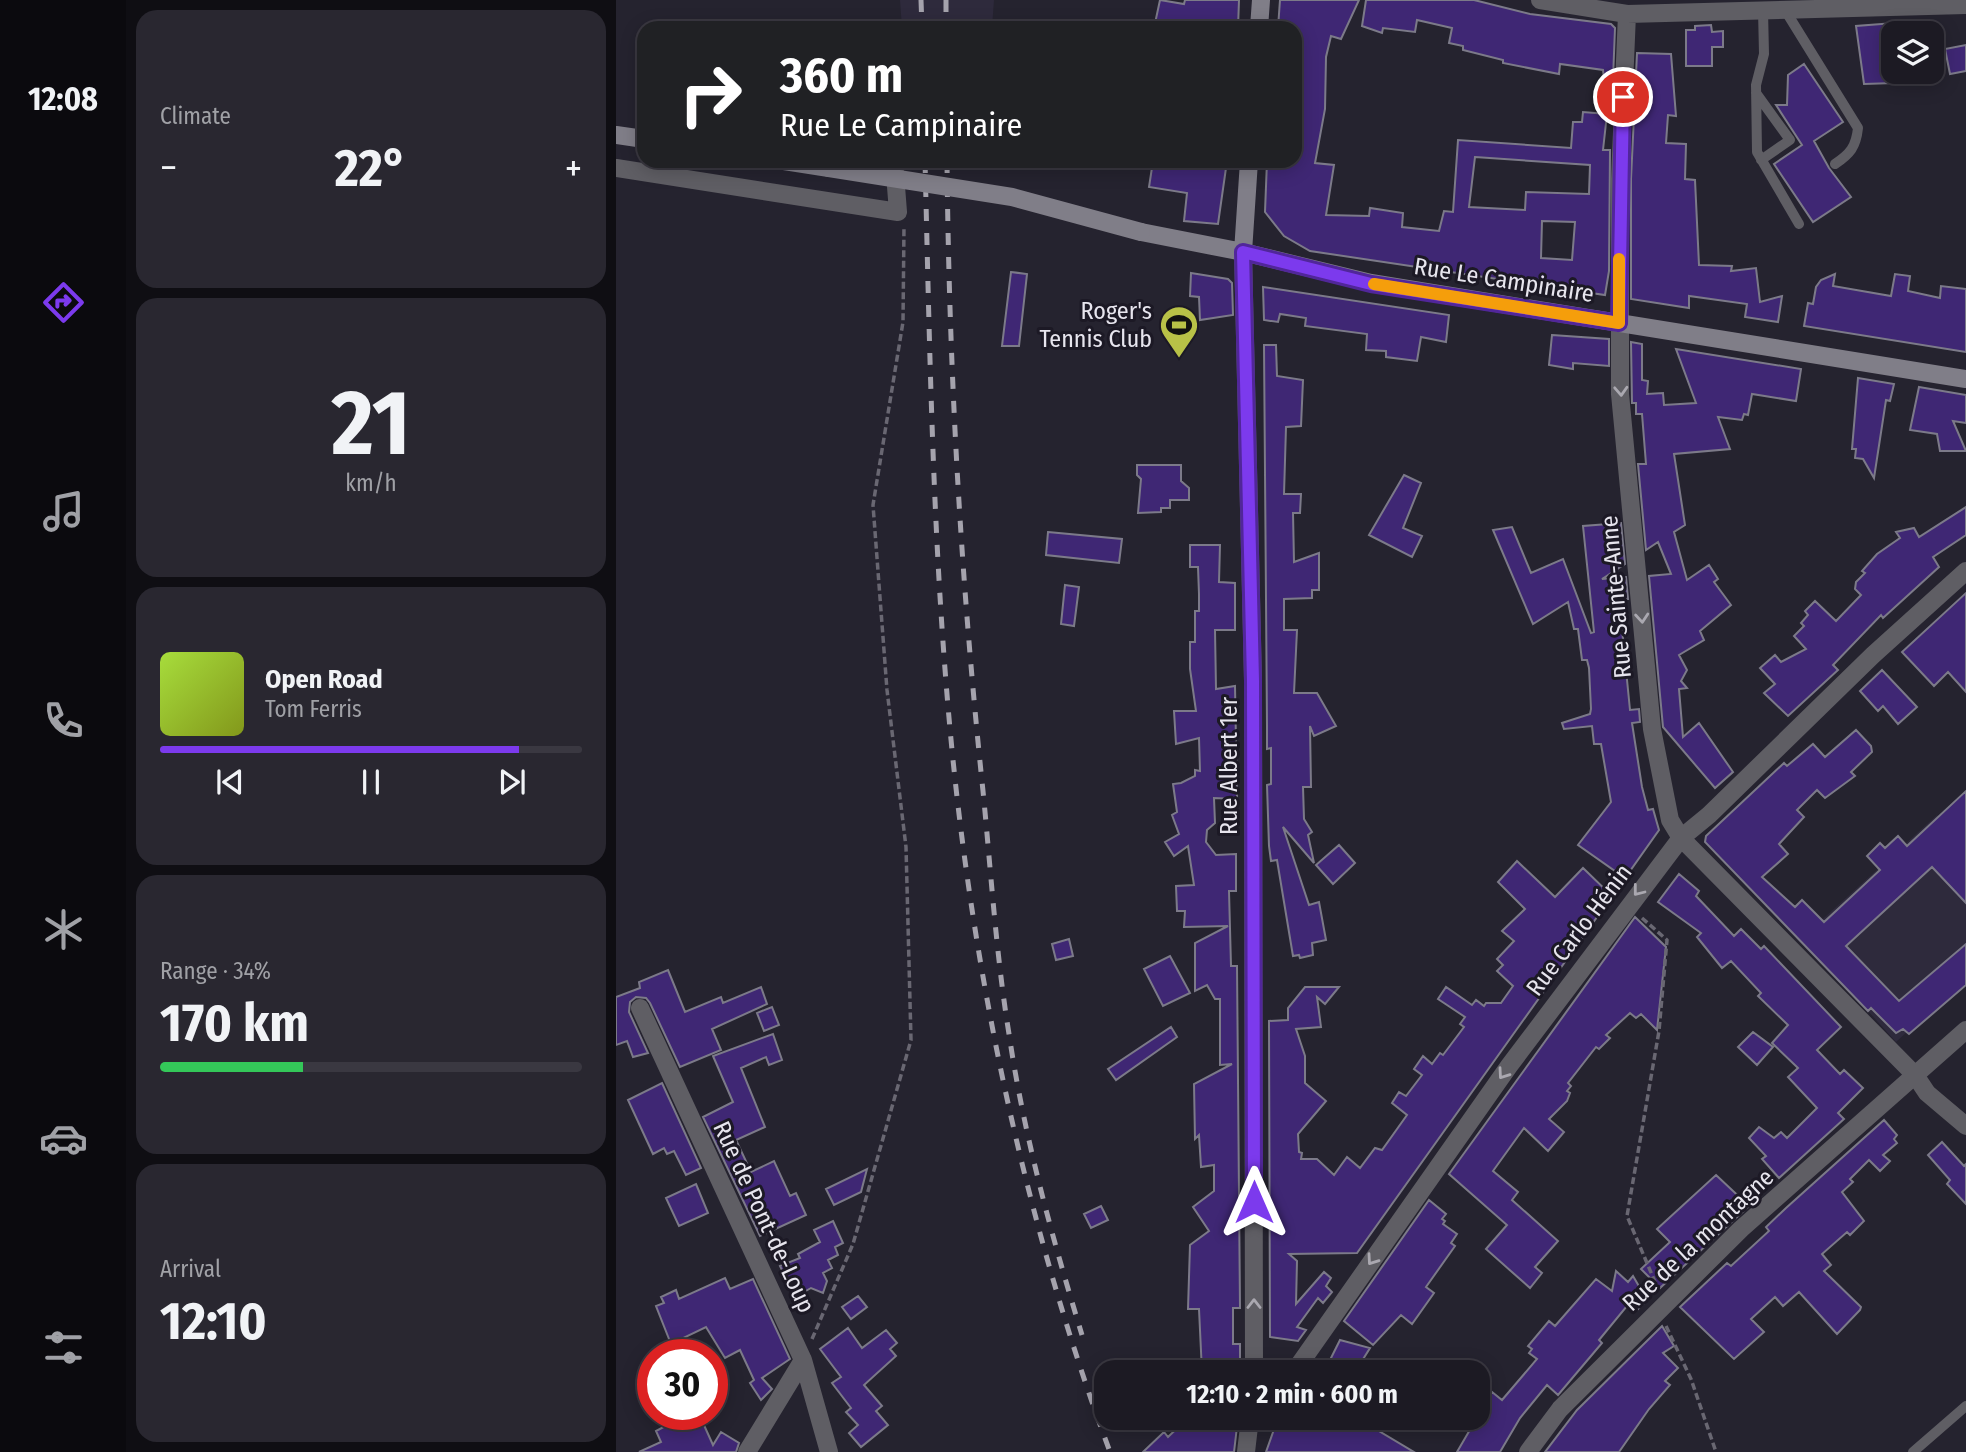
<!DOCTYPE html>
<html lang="en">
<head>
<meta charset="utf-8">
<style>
	:root { --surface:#1c1a23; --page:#292730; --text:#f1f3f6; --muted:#a0a1a6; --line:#3a3841; --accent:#7c3aed }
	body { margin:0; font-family:"Fira Sans Condensed",sans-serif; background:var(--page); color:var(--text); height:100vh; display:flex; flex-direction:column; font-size:26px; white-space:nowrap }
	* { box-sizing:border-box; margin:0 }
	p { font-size:23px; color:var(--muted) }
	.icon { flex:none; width:38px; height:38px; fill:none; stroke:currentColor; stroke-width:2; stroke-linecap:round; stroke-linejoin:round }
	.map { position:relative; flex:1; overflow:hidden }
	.side { display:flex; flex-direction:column; gap:10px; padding:10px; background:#0f0e13; width:490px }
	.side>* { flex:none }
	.top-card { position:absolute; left:21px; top:21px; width:665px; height:147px; border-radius:21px; box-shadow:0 4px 18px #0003,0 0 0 2px var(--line); background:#202124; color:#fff; overflow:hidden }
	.buttons { position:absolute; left:1265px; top:21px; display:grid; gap:14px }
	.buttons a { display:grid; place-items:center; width:63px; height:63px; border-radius:14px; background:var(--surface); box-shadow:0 4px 18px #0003,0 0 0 2px var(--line); font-size:35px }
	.speed { position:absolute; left:21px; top:1339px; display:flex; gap:14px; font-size:35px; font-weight:700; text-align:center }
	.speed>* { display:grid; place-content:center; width:91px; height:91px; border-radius:50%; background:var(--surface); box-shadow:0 4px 18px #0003,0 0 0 2px var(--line); line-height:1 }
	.speed .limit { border:10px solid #d22; background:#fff; color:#111 }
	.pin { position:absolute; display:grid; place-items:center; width:60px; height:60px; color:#fff; margin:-30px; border:4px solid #fff; border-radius:50%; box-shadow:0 2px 7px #0007 }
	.me { position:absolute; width:77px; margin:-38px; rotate:0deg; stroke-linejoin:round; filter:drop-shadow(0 0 5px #0008) }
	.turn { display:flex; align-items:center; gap:24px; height:147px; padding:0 28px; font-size:32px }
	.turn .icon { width:91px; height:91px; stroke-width:2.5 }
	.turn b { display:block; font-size:49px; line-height:60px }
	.big { font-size:52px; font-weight:700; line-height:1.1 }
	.side .widget { flex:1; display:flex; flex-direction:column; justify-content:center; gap:10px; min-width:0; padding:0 24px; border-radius:21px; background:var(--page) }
	.side .dial { align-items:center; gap:0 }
	.dial b { font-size:91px; line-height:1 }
	.song { display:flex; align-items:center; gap:21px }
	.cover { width:84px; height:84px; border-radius:10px; background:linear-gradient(135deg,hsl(80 70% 55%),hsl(70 70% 35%)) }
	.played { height:7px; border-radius:4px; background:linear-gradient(90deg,var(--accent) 85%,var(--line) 85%) }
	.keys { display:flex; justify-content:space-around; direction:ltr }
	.heat { display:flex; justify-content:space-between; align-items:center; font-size:38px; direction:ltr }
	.charge { height:10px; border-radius:5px; background:linear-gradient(90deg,#34c759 34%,var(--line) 0) }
	.trip { position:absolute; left:478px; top:1360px; width:396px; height:70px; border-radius:21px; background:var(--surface); box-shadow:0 4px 18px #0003,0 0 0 2px var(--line); font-weight:700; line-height:70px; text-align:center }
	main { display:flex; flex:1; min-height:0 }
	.tab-bar { display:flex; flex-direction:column; width:126px; justify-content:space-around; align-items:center; background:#0b0a0e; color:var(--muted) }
	.tab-bar .icon { width:49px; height:49px }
	.tab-bar .active { color:var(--accent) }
	.tab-bar b { font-size:32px; color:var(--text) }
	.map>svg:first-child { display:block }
	.built { fill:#2e2a3c }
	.building { fill:#3f2774; stroke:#7c7a89; stroke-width:2; fill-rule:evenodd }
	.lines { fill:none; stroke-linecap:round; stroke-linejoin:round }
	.path { stroke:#696772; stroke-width:3.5; stroke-dasharray:7 3.5; stroke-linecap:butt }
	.service { stroke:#5f5e64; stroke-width:10 }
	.minor { stroke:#5f5e64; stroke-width:18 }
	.secondary { stroke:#807e88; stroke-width:18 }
	.rail { stroke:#a5a3ad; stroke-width:5; stroke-dasharray:12 12; stroke-linecap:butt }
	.secondary-bridge { stroke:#807e88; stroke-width:18 }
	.oneway { stroke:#aaa8b0 }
	.route-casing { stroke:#51269a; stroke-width:18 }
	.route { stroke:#7c3aed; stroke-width:12 }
	.slow { stroke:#f59e0b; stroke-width:12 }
	.labels { text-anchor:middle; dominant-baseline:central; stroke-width:6; stroke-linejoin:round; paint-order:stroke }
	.street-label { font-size:24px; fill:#e7e5ee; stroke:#1c1925 }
	.poi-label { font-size:24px; fill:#e7e5ee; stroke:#1c1925; text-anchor:end }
</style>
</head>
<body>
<main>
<nav class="tab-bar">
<b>12:08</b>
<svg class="icon active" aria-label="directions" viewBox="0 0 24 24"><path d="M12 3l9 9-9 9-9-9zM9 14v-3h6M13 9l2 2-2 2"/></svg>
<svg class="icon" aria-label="music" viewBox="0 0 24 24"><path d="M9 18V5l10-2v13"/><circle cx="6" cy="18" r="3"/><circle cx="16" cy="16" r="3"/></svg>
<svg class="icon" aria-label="phone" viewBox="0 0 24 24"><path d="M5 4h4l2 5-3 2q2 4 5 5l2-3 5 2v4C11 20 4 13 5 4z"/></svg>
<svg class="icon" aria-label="climate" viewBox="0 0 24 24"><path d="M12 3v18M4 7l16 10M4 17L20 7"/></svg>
<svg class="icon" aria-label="car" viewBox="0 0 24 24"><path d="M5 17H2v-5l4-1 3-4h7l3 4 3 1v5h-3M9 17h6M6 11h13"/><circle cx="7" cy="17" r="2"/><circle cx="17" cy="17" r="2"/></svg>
<svg class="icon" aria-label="filters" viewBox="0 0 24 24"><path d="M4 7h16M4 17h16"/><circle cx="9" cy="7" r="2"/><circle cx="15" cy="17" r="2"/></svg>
</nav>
<section class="side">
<div class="widget"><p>Climate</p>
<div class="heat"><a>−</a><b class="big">22°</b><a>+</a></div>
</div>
<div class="widget dial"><b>21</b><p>km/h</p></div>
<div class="widget">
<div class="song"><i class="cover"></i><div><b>Open Road</b><p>Tom Ferris</p></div></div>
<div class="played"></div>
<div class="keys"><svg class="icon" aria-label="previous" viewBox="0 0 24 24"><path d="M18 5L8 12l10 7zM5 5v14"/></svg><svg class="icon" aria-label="pause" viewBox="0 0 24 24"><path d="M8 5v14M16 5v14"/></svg><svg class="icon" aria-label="next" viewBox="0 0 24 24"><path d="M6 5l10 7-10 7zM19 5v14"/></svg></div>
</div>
<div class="widget"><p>Range · 34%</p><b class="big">170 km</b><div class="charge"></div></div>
<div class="widget"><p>Arrival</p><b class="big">12:10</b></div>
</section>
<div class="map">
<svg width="1350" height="1452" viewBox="0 0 1350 1452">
	<rect width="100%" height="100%" fill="#25232f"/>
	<!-- built -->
	<path class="built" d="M284 0H378L376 28H286Z
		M1321 815 1350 847V978L1280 1042 1186 938Z"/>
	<!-- building -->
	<path class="building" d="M544 0 568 4 569 0H623L622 28H538Z
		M664 0H743L725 39 715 36 710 57 709 109 699 163 718 165 710 215 753 216 754 208 787 213 786 227 823 231 828 211 837 212 842 140 955 148 957 122H966L967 112 991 114 987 150H994L993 271 989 295 694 251 668 236 649 212 651 161H679V28H662ZM859 157 974 165 973 194 910 192 909 210 853 207ZM926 221 959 222 956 260 925 258Z
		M750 0H858L914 14 995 24 999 28 997 79H988L987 70 944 64 943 74 887 63V60L847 50V46L833 43 836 28 801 20 799 32 767 28 766 33 746 26Z
		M1278 23V83L1248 84 1240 26Z
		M1095 25 1096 32 1107 31V47H1096V66H1070V30H1079V26Z
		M1350 45V71L1334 74 1329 49Z
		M1021 53 1055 54 1060 116 1052 115 1050 143 1070 144 1069 179 1079 180 1083 265 1116 266 1115 271 1140 268 1144 302 1166 296 1162 322 1129 317 1131 304 1073 296V308L1015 299V179Z
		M1188 64 1227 122 1198 141 1213 168 1235 197 1197 222 1158 164 1186 145 1160 105H1171L1172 75Z
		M537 161H611L602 224 568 221 571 193 533 187Z
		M395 272 411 274 403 346H386Z
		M575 273 612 279 616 283 617 315 584 320 583 297 574 296Z
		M1219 274 1217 286 1275 296 1279 274 1294 276 1292 291 1324 298 1325 286 1350 289V352L1188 326 1192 303 1197 304 1200 287 1205 280Z
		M647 287 833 315 830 342 805 337 801 361 770 357V351L750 350 751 334 689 326 690 318 664 314 662 322 648 320Z
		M936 335 993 339V366L957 363V369L933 365Z
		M1015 342 1026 344V380L1032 381 1031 394 1047 393 1048 405 1080 403 1060 349 1185 369 1180 401 1136 394 1132 415 1128 414 1126 420 1102 417 1114 449 1058 454 1069 525 1058 532 1071 580 1093 565 1102 579 1098 582 1115 605 1084 631 1088 640 1063 655 1071 670 1065 681 1071 688 1063 689 1067 737 1083 723 1117 772 1099 788 1047 727 1033 576 1055 574 1042 542 1030 550 1022 464H1030L1026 414H1020V403H1016Z
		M648 345H660L661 376 687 380 685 426 670 427 668 494H685L684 513H677L678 562 703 553V590H696V598L668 599V630H681L678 693H701L720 726 698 736 694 726 695 787H687L688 819 696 832 692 835 698 863 667 827 693 905 703 902 710 940 696 943 697 955 684 958 683 955 677 956 661 860 655 861 653 846 651 785 655 784V748L651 749V725Z
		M1242 378 1278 384 1274 401 1270 400 1258 478 1247 459 1239 458 1240 449H1236Z
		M1303 387 1350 395V423L1337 421 1350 451H1324L1321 434 1294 430Z
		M521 465H565V481L573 488V500H554V508H545V512L522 513 525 479 521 475Z
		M788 475 805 483 787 528 806 536 796 557 753 535Z
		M1350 507V535L1317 557 1323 567 1267 618 1265 615 1217 665 1222 670 1172 716 1148 693 1159 684 1144 668 1159 655 1165 662 1190 649 1178 636 1188 626 1185 623 1192 615 1189 611 1199 601 1220 621 1245 595 1239 589 1240 582 1249 573 1246 571 1261 554 1284 538 1280 532 1298 528 1303 537Z
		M1005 523 1009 564 986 579 1010 577 1012 599H1003L1014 710 1023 709 1024 722 1016 723 1026 787 1032 810 1037 809 1043 830 1009 878 962 845 995 802 985 744H978L976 726 948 729 946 723 974 714 975 709 973 668 971 660H966L962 629H958L952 602 917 624 877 530 896 527 915 573 947 559 975 633 978 632 967 526Z
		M432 532 506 539 503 563 430 555Z
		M574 545H604L603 582 619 583V630H599L600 689 619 686 621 799 598 798 599 823 591 830 590 842 600 855 620 854V891H613L615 966H621L624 1308H617V1344H624V1372H586L583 1309H572L574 1245 593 1231 577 1207 598 1191V1165L585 1167 583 1135 579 1139 578 1084 616 1064 604 1065V999H599L591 985 579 991V943L612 926 568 927 569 911H561L560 886 578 885 572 846 558 856 549 842 563 834 556 815 561 812 557 784 565 783 579 776V770L584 771 583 738 560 744 558 711H580L574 669V642H579V611H583V594L582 567H574Z
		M449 585 463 587 458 626 445 624Z
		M1350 593V692L1332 672 1318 686 1286 652Z
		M1266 670 1301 707 1282 724 1267 706 1262 711 1244 691Z
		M1240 730 1255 746 1256 752 1235 772 1239 776 1209 798 1201 790 1181 810 1188 817 1163 844 1172 854 1146 877 1179 907 1186 900 1208 922 1264 870 1251 856 1264 843 1269 848 1282 836 1291 846 1350 791V903L1316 867 1230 946 1283 1001 1350 944V985L1293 1034 1287 1029 1280 1033 1255 1008 1252 1011 1089 842 1090 836 1168 763 1171 766 1197 744 1209 757Z
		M723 845 739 863 717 884 700 865Z
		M901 861 939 897 967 868 996 896 741 1253 673 1254 681 1261 680 1304 708 1272 715 1278 710 1286 716 1292 707 1303 702 1298 681 1327 690 1330 682 1341 654 1337 653 1021 672 1020V1008L689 987H723L709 1004 701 997 705 1027 680 1029 689 1056V1083L710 1101 682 1134 683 1152 686 1153 685 1159H701L718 1175 731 1157 744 1168 759 1148 766 1150 791 1115 776 1103 783 1092 790 1096 806 1075 798 1069 807 1056 816 1064 824 1053 827 1055 848 1027 844 1024 849 1017 822 999 830 987 856 1005 860 1000 868 1006 870 1003H885L897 986 881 971 887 965 881 959 898 941 886 931 909 909 882 882Z
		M1063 874 1083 891 1080 896 1118 936 1125 929 1145 949 1148 946 1225 1027 1201 1050 1224 1074 1228 1070 1247 1088 1222 1113 1228 1119 1163 1178 1146 1159 1150 1156 1133 1138 1143 1127 1158 1138 1165 1132 1171 1138 1201 1108 1172 1077 1182 1068 1156 1043 1172 1025 1142 996 1145 993 1115 961 1106 968 1081 937 1085 933 1042 902Z
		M1019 917 1050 947 1041 1030 1025 1014 1020 1018 1014 1013 990 1035 994 1038 983 1049 980 1047 952 1083 955 1086 951 1091 954 1093 951 1101 933 1119 948 1132 932 1151 908 1128 877 1171 902 1192 896 1200 942 1241 919 1267 926 1273 914 1288 870 1249 891 1225 833 1174Z
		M453 939 457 956 440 960 436 944Z
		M554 956 574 993 547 1006 528 969Z
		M52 970 69 1012 105 997 107 1003 145 987 151 1004 96 1029 105 1050 64 1067 34 1003 30 998 20 997 14 1002 13 1012 32 1053 17 1057 11 1041 0 1045V997L24 988 23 982Z
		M156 1007 163 1025 148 1031 141 1013Z
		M555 1027 561 1037 500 1080 492 1069Z
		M1137 1032 1157 1047 1141 1065 1122 1047Z
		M157 1034 166 1060 153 1065 150 1057 125 1068 149 1127 120 1140 135 1172 158 1161 174 1196 180 1193 190 1215 144 1236 87 1117 117 1102 97 1056Z
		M46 1083 85 1168 70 1175 58 1151 51 1154 48 1148 37 1154 12 1100Z
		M1268 1120 1281 1135 1278 1139 1281 1143 1267 1155 1274 1161 1264 1171 1253 1160 1234 1179 1237 1182 1226 1192 1248 1221 1234 1235 1231 1232 1206 1254 1215 1265 1208 1271 1245 1307 1244 1310 1221 1334 1183 1292 1167 1306 1159 1297 1135 1319 1148 1332 1118 1359 1064 1307 1111 1263 1115 1266 1153 1231 1150 1227 1170 1208Z
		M1326 1142 1348 1166 1350 1164V1204L1331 1184 1334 1180 1312 1155Z
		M251 1169 245 1192 218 1205 210 1189Z
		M1100 1175 1133 1206 1044 1288 1025 1269 1054 1242 1041 1229Z
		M80 1184 92 1213 63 1226 50 1198Z
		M813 1200 830 1214 826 1219 829 1221 827 1224 841 1234 835 1243 839 1246 810 1287 818 1293 796 1324 785 1315 757 1345 728 1321Z
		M485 1206 492 1220 475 1228 468 1214Z
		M217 1221 227 1243 219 1247 222 1255 212 1260 216 1268 207 1273 211 1281 207 1293 195 1288 179 1297 164 1266 184 1258 182 1254 204 1242 198 1230Z
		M1000 1271 1012 1282 1017 1276 1031 1300 1022 1309 1015 1301 983 1340 986 1343 942 1395 931 1385 904 1418 884 1452H841L876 1392 886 1400 921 1359 913 1353 916 1349 912 1346 933 1321 939 1326 980 1279 996 1291Z
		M109 1278 114 1289 137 1279 174 1359 146 1378 156 1389 145 1400 134 1383 138 1380 124 1350 109 1358 90 1327 55 1344 40 1306 48 1303 45 1297 60 1290 63 1299Z
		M242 1296 251 1307 235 1319 226 1307Z
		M1046 1326 1058 1346 1047 1353 1062 1368 1049 1381 1054 1385 1033 1409 1003 1452H929L961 1410Z
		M232 1328 246 1348 270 1330 281 1343 274 1349 280 1356 248 1385 266 1406 260 1411 272 1425 245 1447 233 1433 242 1425 230 1412 235 1408 216 1383 225 1377 204 1349Z
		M724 1340 754 1348 739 1372H708Z
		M72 1414H83L97 1445 105 1432 123 1443 120 1452H23L45 1442 40 1431Z
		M572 1418H622L618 1452H527L548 1432 552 1437Z
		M662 1418H741L798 1452H650Z"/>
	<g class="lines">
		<!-- path -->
		<path class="path" d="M1026 918 1051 940 1043 1031 1011 1216 1042 1289
			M1050 1326 1075 1379 1100 1452
			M196 1339 237 1244 295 1040 290 847 271 690 257 505 287 322 288 226"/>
		<!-- service -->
		<path class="service" d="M1147 10 1148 54 1140 85 1141 152 1183 224
			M1169 10 1242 128C1240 147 1234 154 1219 164
			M1140 93 1174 140 1145 160
			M1297 1452 1350 1406"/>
		<!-- minor -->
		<path class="minor" d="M924 0 1011 14 1350 5
			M1011 14 1004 179V394L1036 729 1054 820 1065 838 1299 1075 1311 1093 1350 1126
			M0 168 282 212 278 161
			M627 252 637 681 638 1372
			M24 1008 187 1360 213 1452
			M678 1372 893 1066 1065 838 1093 815 1257 655 1350 571
			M131 1452 187 1360
			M630 1452 634 1418
			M912 1452 944 1409 1125 1229 1350 1030"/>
		<!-- secondary -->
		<path class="secondary" d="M643 28 645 0
			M0 135 28 139
			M168 161 213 168
			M525 232 627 252 755 283 1350 379
			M627 252 633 161"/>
		<!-- rail -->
		<path class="rail" d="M305 0 306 28
			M330 0V28
			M309 161C314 361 317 561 337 760 361 994 412 1231 494 1452
			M331 161C333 372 345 582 367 791 375 872 380 954 393 1034 408 1136 436 1237 466 1335"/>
		<!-- secondary-bridge -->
		<path class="secondary-bridge" d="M213 168 396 197 525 232"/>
	</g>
	<!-- one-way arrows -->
	<defs><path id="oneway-chevron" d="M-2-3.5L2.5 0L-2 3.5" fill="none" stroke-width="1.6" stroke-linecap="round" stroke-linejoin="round" transform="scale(1.75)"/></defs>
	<g class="oneway">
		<use href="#oneway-chevron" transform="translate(1005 391) rotate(87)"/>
		<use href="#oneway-chevron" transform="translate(1026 618) rotate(85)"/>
		<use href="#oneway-chevron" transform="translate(1022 891) rotate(128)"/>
		<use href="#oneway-chevron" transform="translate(887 1074) rotate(125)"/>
		<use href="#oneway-chevron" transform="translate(756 1260) rotate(125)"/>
		<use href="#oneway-chevron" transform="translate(638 1304) rotate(-90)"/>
	</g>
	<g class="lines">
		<!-- route casing -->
		<g class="route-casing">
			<path id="route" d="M638 1202 637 681 627 252 755 284 1003 323 1007 97"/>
		</g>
		<!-- route -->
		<use href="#route" class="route"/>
		<!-- slow -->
		<path class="slow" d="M758 284 1003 323V259"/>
	</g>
	<!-- icons -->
	<defs>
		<g id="stadium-pin" transform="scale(2.0125)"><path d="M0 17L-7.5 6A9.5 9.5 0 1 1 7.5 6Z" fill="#b8c147" stroke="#1c1925"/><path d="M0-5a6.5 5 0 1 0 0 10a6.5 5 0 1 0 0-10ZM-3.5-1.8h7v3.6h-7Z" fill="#111"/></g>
	</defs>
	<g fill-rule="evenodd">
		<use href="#stadium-pin" x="563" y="325"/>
	</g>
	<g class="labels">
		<!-- street labels -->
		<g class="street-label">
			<text transform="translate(888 280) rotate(9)">Rue Le Campinaire</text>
			<text transform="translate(1000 597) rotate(-95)">Rue Sainte-Anne</text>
			<text transform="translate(613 766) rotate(-90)">Rue Albert 1er</text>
			<text transform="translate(963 930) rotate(-53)">Rue Carlo Hénin</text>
			<text transform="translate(148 1217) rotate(65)">Rue de Pont-de-Loup</text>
			<text transform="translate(1082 1240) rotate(-43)">Rue de la montagne</text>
		</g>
		<!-- poi labels -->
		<g class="poi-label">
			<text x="536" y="311">Roger's<tspan x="536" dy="28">Tennis Club</tspan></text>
		</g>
	</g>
</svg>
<div class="buttons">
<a><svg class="icon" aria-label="layers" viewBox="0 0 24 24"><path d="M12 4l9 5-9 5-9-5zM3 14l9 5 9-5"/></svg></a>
</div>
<div class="speed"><div class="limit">30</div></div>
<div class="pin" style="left:1007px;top:97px;background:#d93025"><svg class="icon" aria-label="arrive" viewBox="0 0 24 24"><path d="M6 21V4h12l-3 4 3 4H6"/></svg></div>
<svg class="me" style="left:638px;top:1202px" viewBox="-20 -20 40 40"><path d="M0-17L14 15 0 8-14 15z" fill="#7c3aed" stroke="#fff" stroke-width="4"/></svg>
<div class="trip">12:10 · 2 min · 600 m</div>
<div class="top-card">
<div class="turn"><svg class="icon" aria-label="right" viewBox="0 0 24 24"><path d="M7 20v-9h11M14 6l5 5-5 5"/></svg><div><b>360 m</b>Rue Le Campinaire</div></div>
</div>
</div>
</main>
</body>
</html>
